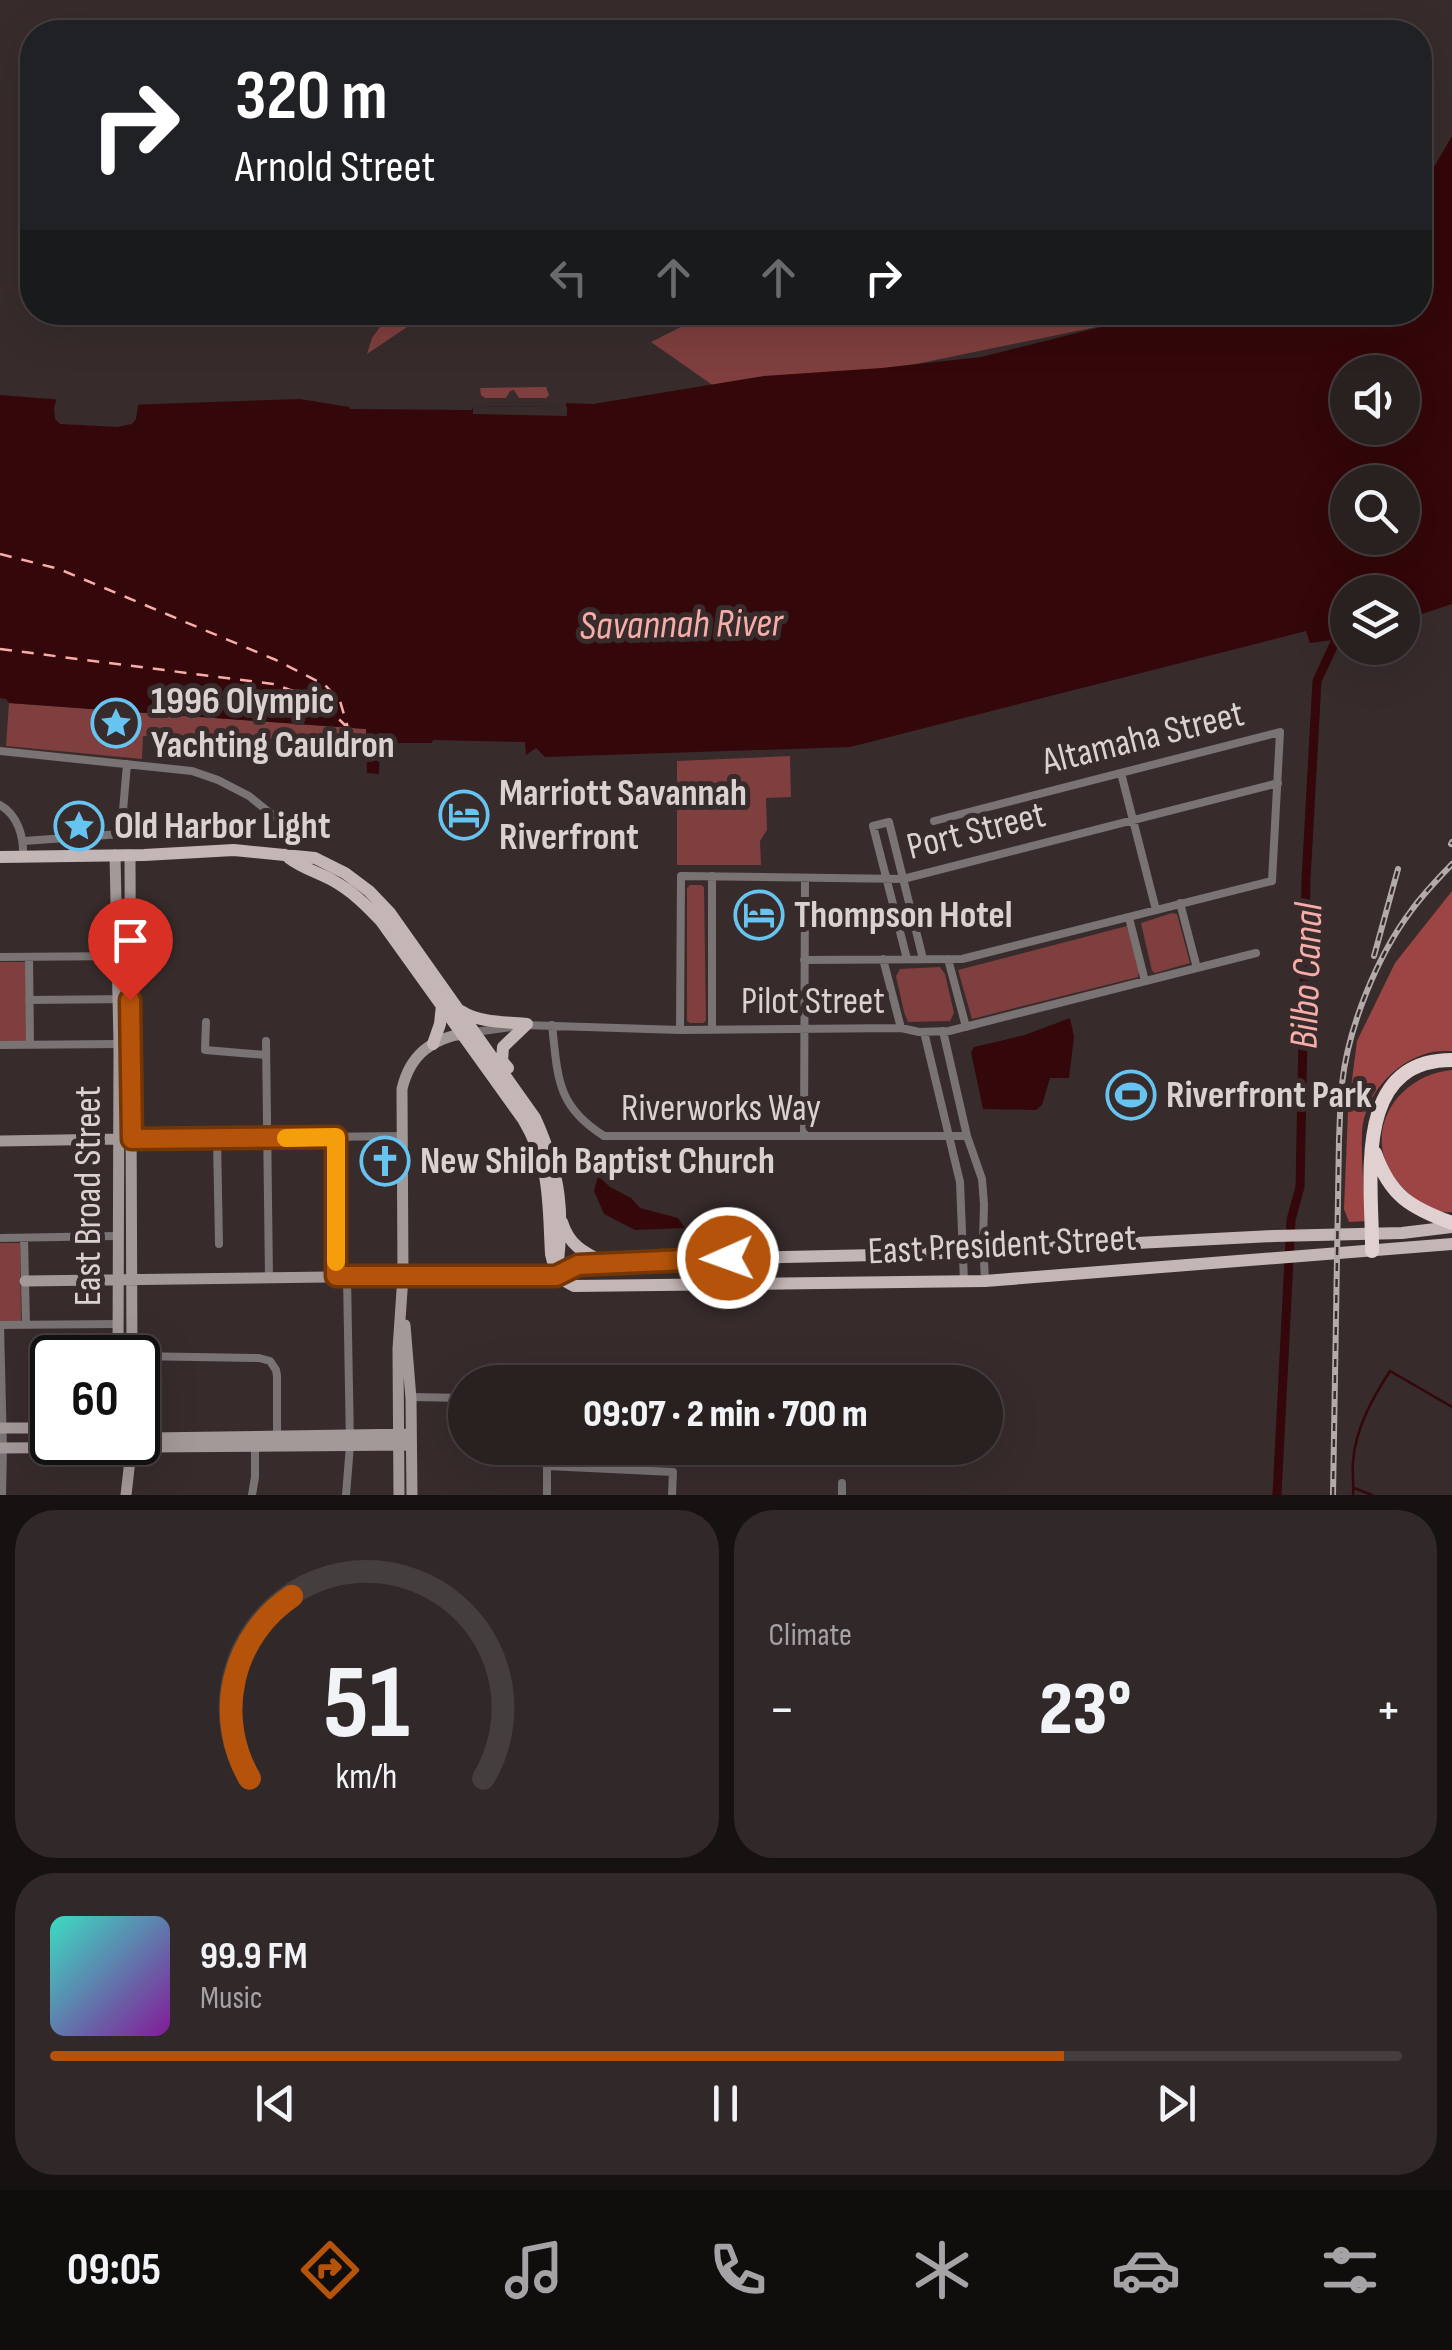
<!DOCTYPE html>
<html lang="en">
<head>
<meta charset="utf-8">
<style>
	:root { --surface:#292120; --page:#312929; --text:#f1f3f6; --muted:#a5a3a5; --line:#453e3e; --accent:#b45309 }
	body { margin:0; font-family:"Sofia Sans Condensed",sans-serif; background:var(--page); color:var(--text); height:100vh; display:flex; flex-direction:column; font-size:38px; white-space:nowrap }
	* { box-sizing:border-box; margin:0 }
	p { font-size:32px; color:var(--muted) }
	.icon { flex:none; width:55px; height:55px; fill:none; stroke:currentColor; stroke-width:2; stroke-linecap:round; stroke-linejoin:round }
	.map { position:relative; height:1495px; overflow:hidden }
	.panel { display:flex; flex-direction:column; gap:15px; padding:15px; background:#171212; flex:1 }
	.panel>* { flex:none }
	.hud { position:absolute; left:20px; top:20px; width:1412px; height:305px; border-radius:40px; box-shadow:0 10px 40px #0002,0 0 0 2px var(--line); background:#202124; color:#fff; overflow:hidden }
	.buttons { position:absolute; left:1330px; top:355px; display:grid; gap:20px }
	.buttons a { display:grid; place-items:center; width:90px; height:90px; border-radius:50%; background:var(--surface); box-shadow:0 10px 40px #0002,0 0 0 2px var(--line); font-size:50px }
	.speed { position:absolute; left:30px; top:1335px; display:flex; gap:20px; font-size:50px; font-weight:700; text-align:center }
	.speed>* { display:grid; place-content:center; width:130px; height:130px; border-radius:50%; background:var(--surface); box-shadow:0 10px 40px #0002,0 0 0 2px var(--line); line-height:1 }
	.speed .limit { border:5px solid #111; border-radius:15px; background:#fff; color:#111 }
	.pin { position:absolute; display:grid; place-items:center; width:85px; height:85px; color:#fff; margin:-102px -42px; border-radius:50% 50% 50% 0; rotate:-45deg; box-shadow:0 0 10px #0007 }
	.pin .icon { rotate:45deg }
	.me { position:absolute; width:110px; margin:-55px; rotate:268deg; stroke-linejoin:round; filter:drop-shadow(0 0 8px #0008) }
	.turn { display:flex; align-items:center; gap:35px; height:210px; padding:0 50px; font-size:45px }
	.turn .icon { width:130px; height:130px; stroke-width:2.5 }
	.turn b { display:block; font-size:70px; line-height:85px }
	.lanes { display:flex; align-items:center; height:95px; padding:0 50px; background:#0003; justify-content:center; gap:50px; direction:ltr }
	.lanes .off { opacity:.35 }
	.big { font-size:75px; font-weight:800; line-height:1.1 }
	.panel .widget { flex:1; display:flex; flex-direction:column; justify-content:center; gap:15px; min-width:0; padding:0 35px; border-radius:40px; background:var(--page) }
	.panel .dial { align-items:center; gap:0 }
	.dial svg { height:260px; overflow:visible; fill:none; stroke:var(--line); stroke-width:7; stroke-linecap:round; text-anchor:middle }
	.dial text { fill:var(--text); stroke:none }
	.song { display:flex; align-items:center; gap:30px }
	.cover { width:120px; height:120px; border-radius:15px; background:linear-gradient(135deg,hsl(170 70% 55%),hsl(290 70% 35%)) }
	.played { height:10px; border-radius:5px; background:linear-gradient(90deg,var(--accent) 75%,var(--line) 75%) }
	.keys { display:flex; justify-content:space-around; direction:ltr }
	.heat { display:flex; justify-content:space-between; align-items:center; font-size:55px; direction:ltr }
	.panel .tiles { flex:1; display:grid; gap:15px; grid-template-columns:1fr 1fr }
	.widget:last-child { grid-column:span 2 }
	.trip { position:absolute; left:448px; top:1365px; width:555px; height:100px; border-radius:50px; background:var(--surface); box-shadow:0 10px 40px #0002,0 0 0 2px var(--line); font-weight:800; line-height:100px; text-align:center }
	.tabs { display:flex; height:160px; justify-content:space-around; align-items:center; background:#100d0d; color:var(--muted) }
	.tabs .icon { width:70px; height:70px }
	.tabs .on { color:var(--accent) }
	.tabs b { font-size:45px; color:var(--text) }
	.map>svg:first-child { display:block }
	.green { fill:#7e3f3e }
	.forest { fill:#9d4444 }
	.water { fill:#34070a; fill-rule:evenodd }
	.pier { fill:#372c2b }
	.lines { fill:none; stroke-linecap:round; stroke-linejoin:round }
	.stream { stroke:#34070a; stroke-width:2.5 }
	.canal { stroke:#34070a; stroke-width:9 }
	.ferry { stroke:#f9ada9; stroke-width:2.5; stroke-dasharray:12 10; stroke-linecap:butt }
	.street { stroke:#797373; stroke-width:8 }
	.secondary { stroke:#a39998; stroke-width:11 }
	.primary { stroke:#c3b6b5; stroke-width:12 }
	.highway { stroke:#e0d1d0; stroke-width:14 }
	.rail-casing { stroke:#b3abaa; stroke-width:6 }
	.rail { stroke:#372c2b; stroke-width:2.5; stroke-dasharray:8; stroke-linecap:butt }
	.route-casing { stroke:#753606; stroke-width:25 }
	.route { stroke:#b45309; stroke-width:18 }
	.slow { stroke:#f59e0b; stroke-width:18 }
	.labels { text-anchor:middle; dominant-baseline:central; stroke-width:10; stroke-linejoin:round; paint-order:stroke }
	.poi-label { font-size:38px; font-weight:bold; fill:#d9d2d1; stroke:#372c2b; text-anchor:start }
	.street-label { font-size:38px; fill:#d9d2d1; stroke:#372c2b }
	.water-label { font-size:40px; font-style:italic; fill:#f9ada9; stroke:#372c2b }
</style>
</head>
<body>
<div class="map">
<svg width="1452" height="1495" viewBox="0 0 1452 1495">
	<rect width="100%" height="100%" fill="#372c2b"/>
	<!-- green -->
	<path class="green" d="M888 312 1157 313 1096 327 916 364 721 391 651 342 699 318 844 317Z
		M390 313H428L367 354 372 338Z
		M546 387 549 395 546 398H519L514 390 510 391 506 398H485L481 395 480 388Z
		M9 703 366 729V754L276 749 275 739 143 736 142 759 6 746Z
		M790 756 791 797 766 798 767 830 760 841 761 865H677V761Z
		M690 885H701L704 887 706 1021 703 1023H690L687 1021V888Z
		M1172 913 1177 914 1190 963 1155 973 1152 971 1141 923Z
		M1127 926 1139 971 1138 977 972 1019 958 970Z
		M0 962H26V1041L0 1042Z
		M940 967 945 974 954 1013 950 1021 908 1022 904 1012 896 976 900 969Z
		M0 1243H20L21 1321 0 1322Z"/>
	<!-- forest -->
	<path class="forest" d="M1452 891V1051C1444 1051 1436 1051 1428 1053 1393 1063 1364 1096 1362 1133 1361 1162 1364 1192 1366 1221L1349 1222 1344 1209 1348 1111 1357 1041 1395 963Z
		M1452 1070V1212C1439 1213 1426 1208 1416 1200 1407 1192 1396 1182 1390 1171 1364 1123 1403 1074 1452 1070Z"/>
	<!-- water -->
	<path class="water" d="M1452 136V604L1413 617 1412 624H1403L1402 592H1348L1347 638 1310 643 1306 631 850 747 545 757 536 748 526 755 525 742 433 740 432 743H380L379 774 367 773 366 729 9 703 6 699 0 698V395L126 405 300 399 349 407 350 409 472 410 473 406 566 407V403L593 404 764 376 882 368 981 357 1157 313 1420 312V191ZM1348 372H1402V428H1348ZM1348 482H1402V538H1348Z
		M1070 1018 1074 1037 1069 1078H1050L1042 1105 1036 1110 983 1109 971 1052 974 1047 1025 1035Z
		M598 1176 610 1187 631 1198 640 1208 678 1218 685 1228 635 1230 604 1214 594 1191Z"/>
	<!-- pier -->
	<path class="pier" d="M57 396 139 399 136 419 132 424 117 427 60 424 55 419 54 409Z
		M473 406 567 407V416L473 414Z"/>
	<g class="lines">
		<!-- stream -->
		<path class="stream" d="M1354 1488 1372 1495
			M1353 1495C1354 1484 1352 1473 1353 1462 1355 1429 1373 1397 1390 1371L1452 1407"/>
		<!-- canal -->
		<path class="canal" d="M1277 1495 1291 1220 1300 1187 1306 880 1317 681 1336 640"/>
		<!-- ferry -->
		<path class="ferry" d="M0 554 59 569 276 660 325 685 340 701 348 728
			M0 649 273 684 319 700 347 727"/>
		<!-- street -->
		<path class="street" d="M0 751 192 771 218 780 249 796 280 821 291 837 287 856
			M1121 773 1156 910
			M0 805C18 815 24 837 23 857
			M24 841 121 834 127 764
			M712 876V1029
			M1180 903 1197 968
			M1129 918 1145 981
			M0 957 129 956
			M29 957 30 1044
			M883 959 901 1028
			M907 959 873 826 889 822 923 959
			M948 959 966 1027
			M804 960 962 959 1272 881 1280 732 934 821
			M29 1000 130 999
			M206 1022 205 1050 266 1055
			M524 1025 680 1030 901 1028 919 1032 949 1031 1256 953
			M552 1025C558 1077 556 1106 604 1136H967
			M680 1030 681 876 903 879 1278 783
			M943 1031 967 1136 982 1179 984 1204 983 1242 985 1281
			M475 1032 511 1027
			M924 1032 960 1182 964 1281
			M266 1041 269 1278
			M0 1045 119 1044
			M804 1136 805 879
			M336 1137V1277
			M132 1139 403 1136
			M217 1139 219 1244
			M0 1238 117 1236
			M24 1238 26 1325
			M0 1325 3 1448 2 1495
			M0 1325 117 1324
			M132 1356 259 1358 270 1361 276 1370 277 1376V1440
			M411 1397 465 1398
			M541 1448V1459L547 1466V1495
			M547 1466 673 1472 672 1495
			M842 1483V1495
			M252 1495 255 1477V1446
			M346 1495 350 1445 347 1277"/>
		<!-- secondary -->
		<path class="secondary" d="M115 855 119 1044 118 1358
			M130 855 132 1358
			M0 1141 121 1139
			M25 1281 403 1276H556
			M405 1325 411 1399 412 1495
			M0 1428H52
			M138 1435 151 1438 411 1434
			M0 1448 411 1445
			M126 1495 132 1442
			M399 1495 398 1349 403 1276 402 1089C410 1054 433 1037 469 1033"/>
		<!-- primary -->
		<path class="primary" d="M0 857 144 855 234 850 315 858 345 873 369 891 390 913 535 1118C561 1175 565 1215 556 1276
			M289 858C302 868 317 872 332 880 352 891 366 905 381 921L523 1119C551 1166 548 1201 551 1254L554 1266
			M461 1011C479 1023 507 1022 527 1024
			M433 1044 440 1024 442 1005
			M508 1068 502 1061 503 1047 527 1024
			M562 1222C569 1245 583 1252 603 1262
			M556 1276 574 1286 985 1281 1452 1244
			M556 1276 579 1265 688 1259 923 1254 1274 1236 1402 1233 1452 1227"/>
		<!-- highway -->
		<path class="highway" d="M1375 1153C1390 1196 1411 1208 1452 1223
			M1372 1251C1373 1184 1350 1060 1452 1060"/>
		<!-- rail casing -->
		<g class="rail-casing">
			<path id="rail" d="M1451 844 1452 842
				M1374 956 1398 869
				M1333 1495 1339 1139C1340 1120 1340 1102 1342 1084 1348 1028 1377 956 1411 911 1423 894 1438 879 1452 864"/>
		</g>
		<!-- rail -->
		<use href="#rail" class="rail"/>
	</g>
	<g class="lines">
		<!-- route casing -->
		<g class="route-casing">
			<path id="route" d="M130 1000 132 1139 336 1137V1276H556L578 1265 728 1258"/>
		</g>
		<!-- route -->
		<use href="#route" class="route"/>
		<!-- slow -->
		<path class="slow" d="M286 1138 336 1137V1262"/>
	</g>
	<!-- icons -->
	<defs>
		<g id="sight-ring" transform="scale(2.5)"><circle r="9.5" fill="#372c2b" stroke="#67c4f0" stroke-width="1.5"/><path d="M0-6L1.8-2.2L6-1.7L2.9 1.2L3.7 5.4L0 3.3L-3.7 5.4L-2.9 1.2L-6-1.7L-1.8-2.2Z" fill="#67c4f0"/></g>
		<g id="hotel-ring" transform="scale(2.5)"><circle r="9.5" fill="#372c2b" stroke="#67c4f0" stroke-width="1.5"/><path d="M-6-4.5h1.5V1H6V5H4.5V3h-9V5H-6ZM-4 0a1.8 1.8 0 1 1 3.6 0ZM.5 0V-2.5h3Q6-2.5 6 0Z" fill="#67c4f0"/></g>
		<g id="stadium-ring" transform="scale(2.5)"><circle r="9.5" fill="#372c2b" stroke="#67c4f0" stroke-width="1.5"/><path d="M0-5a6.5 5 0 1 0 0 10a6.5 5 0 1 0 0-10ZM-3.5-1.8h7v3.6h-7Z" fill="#67c4f0"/></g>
		<g id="church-ring" transform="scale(2.5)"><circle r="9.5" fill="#372c2b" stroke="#67c4f0" stroke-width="1.5"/><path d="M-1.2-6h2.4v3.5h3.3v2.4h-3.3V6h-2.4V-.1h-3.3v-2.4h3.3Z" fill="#67c4f0"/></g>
	</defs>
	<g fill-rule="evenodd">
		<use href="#sight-ring" x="116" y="723"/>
		<use href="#hotel-ring" x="464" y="815"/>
		<use href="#sight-ring" x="79" y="826"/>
		<use href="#hotel-ring" x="759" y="915"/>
		<use href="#stadium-ring" x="1131" y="1095"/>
		<use href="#church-ring" x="385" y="1161"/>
	</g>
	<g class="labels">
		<!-- poi labels -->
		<g class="poi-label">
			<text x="151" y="701">1996 Olympic<tspan x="151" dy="44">Yachting Cauldron</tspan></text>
			<text x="499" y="793">Marriott Savannah<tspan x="499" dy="44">Riverfront</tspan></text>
			<text x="114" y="826">Old Harbor Light</text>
			<text x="794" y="915">Thompson Hotel</text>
			<text x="1166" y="1095">Riverfront Park</text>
			<text x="420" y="1161">New Shiloh Baptist Church</text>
		</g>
		<!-- street labels -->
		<g class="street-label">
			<text transform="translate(1143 738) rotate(-14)">Altamaha Street</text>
			<text transform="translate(976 831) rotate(-14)">Port Street</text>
			<text x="813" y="1001">Pilot Street</text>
			<text x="721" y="1108">Riverworks Way</text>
			<text transform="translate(88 1196) rotate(-90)">East Broad Street</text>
			<text transform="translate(1002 1245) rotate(-3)">East President Street</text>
		</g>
		<!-- water labels -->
		<g class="water-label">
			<text transform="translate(681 625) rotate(-1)">Savannah River</text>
			<text transform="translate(1307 976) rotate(-88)">Bilbo Canal</text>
		</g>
	</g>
</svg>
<div class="buttons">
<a><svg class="icon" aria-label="sound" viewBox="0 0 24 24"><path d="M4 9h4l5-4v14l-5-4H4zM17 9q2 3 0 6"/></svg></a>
<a><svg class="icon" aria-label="search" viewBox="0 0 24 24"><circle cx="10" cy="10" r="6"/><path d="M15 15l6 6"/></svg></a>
<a><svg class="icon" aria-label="layers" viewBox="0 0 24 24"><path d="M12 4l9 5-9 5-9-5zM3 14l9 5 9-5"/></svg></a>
</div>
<div class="speed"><div class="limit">60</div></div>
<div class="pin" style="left:130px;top:1000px;background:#d93025"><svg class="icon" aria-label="arrive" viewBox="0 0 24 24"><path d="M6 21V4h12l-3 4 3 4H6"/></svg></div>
<svg class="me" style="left:728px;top:1258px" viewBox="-20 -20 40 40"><circle r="17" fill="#b45309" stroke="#fff" stroke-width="3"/><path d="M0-11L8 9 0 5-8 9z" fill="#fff"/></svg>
<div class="trip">09:07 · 2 min · 700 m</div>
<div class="hud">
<div class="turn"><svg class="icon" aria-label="right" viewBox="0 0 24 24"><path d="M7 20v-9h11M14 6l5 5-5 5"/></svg><div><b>320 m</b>Arnold Street</div></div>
<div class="lanes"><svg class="icon off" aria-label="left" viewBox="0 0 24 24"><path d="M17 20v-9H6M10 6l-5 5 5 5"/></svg><svg class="icon off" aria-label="ahead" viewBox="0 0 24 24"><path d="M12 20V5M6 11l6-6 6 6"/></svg><svg class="icon off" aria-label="ahead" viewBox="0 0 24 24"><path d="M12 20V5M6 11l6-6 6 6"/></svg><svg class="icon" aria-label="right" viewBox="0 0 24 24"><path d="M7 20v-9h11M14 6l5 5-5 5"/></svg></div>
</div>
</div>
<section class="panel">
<div class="tiles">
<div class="widget dial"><svg viewBox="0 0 100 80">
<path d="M14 69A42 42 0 1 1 86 69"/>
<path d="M14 69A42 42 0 0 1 27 13" stroke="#b45309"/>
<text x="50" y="56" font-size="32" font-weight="700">51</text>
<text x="50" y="72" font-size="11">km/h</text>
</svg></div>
<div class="widget"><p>Climate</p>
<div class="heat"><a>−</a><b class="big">23°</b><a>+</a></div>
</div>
<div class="widget">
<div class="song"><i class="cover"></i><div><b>99.9 FM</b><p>Music</p></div></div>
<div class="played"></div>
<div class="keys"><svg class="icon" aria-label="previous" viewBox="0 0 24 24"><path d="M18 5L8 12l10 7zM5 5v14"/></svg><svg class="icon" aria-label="pause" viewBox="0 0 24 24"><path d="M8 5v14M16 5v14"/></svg><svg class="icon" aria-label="next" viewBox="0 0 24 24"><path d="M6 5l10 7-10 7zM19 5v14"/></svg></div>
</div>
</div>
</section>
<nav class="tabs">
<b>09:05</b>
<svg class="icon on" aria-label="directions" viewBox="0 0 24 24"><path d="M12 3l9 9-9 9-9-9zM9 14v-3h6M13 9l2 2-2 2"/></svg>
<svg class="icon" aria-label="music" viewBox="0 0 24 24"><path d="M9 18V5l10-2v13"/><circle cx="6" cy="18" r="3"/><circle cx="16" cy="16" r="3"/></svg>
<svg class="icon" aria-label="phone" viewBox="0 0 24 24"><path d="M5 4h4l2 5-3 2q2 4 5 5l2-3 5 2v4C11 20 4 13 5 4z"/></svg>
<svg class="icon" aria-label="climate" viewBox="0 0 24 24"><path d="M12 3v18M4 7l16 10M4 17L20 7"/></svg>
<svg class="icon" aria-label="car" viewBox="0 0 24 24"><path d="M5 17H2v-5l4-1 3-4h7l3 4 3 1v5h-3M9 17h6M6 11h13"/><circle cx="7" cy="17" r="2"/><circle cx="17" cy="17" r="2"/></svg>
<svg class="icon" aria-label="filters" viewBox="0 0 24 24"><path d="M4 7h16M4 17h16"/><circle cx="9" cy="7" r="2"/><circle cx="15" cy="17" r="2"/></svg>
</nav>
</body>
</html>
